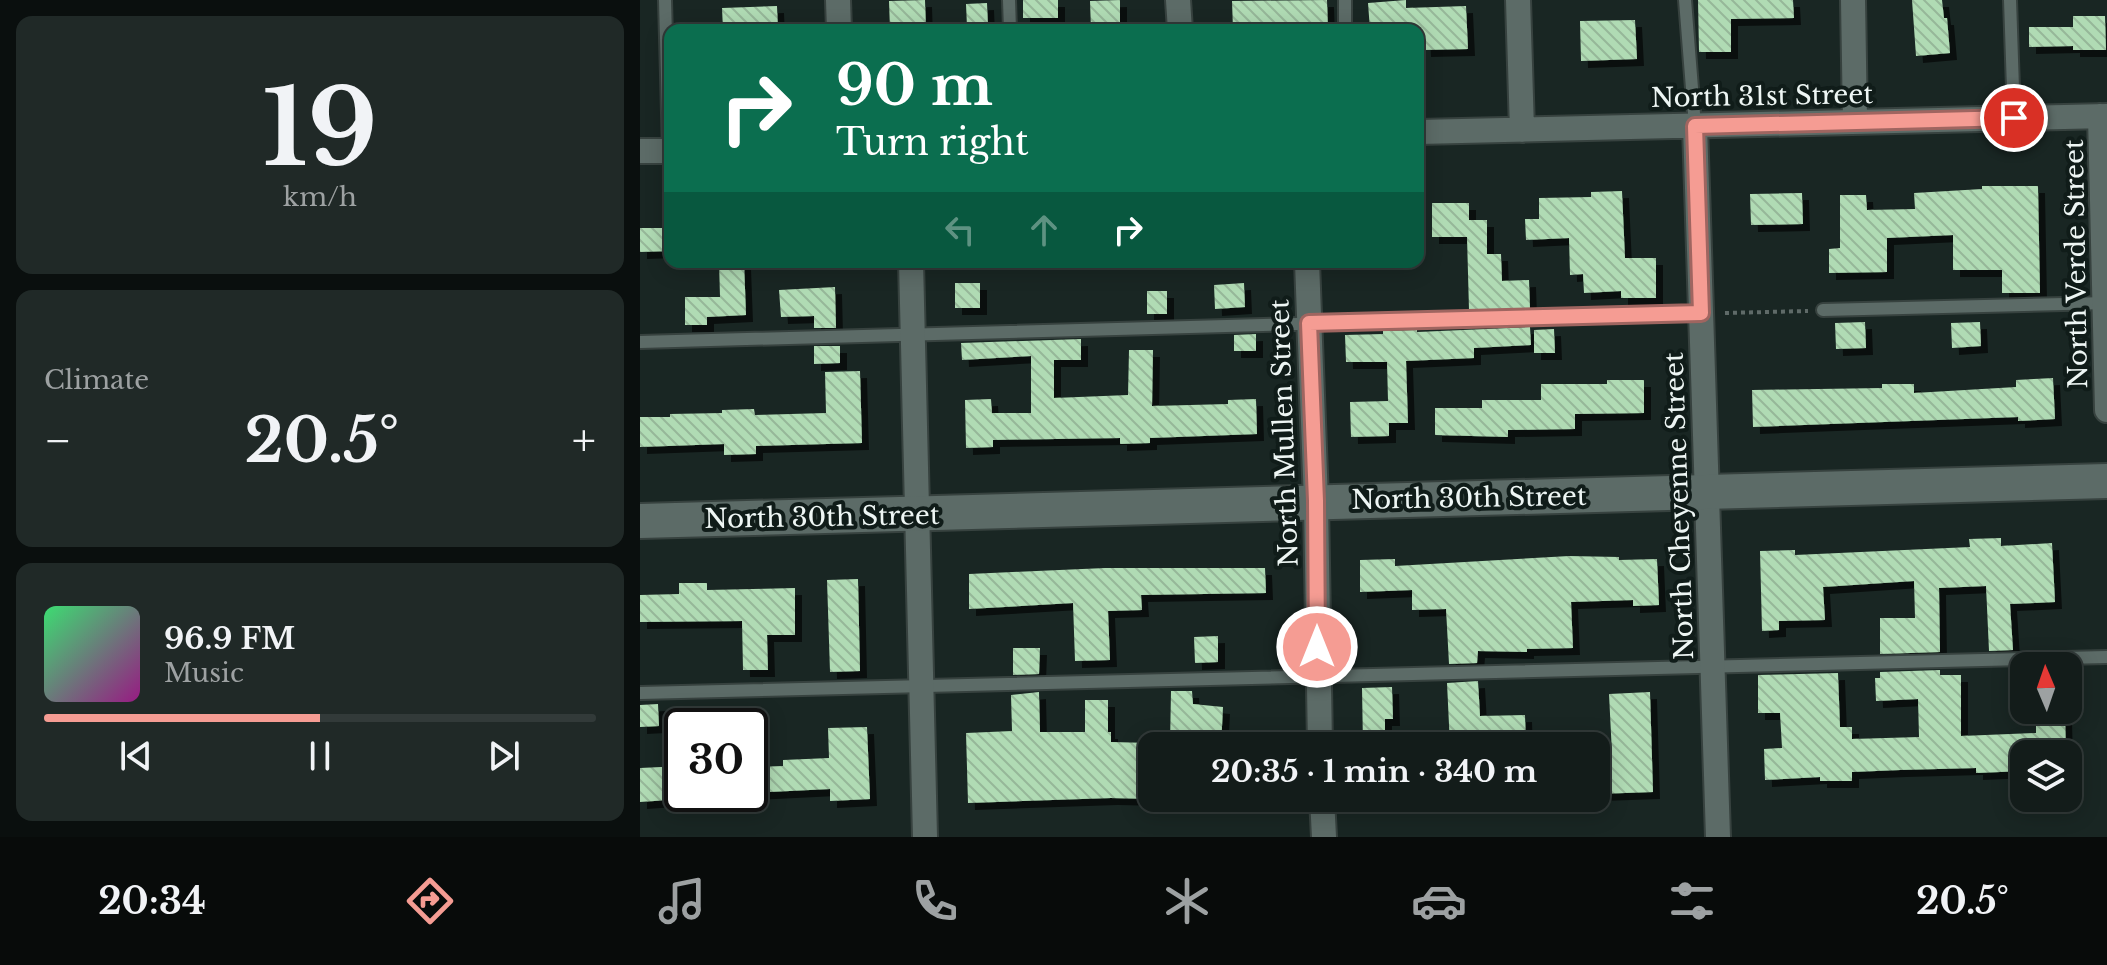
<!DOCTYPE html>
<html lang="en">
<head>
<meta charset="utf-8">
<style>
	:root { --surface:#131c1a; --page:#202927; --text:#f1f3f6; --muted:#9da1a2; --line:#323a39; --accent:#f59c93 }
	body { margin:0; font-family:"Libre Baskerville",serif; background:var(--page); color:var(--text); height:100vh; display:flex; flex-direction:column; font-size:30px; white-space:nowrap }
	* { box-sizing:border-box; margin:0 }
	p { font-size:26px; color:var(--muted) }
	.icon { flex:none; width:44px; height:44px; fill:none; stroke:currentColor; stroke-width:2; stroke-linecap:round; stroke-linejoin:round }
	.map { position:relative; flex:1; overflow:hidden }
	.drawer { display:flex; flex-direction:column; gap:16px; padding:16px; background:#0a0f0e; width:640px }
	.drawer>* { flex:none }
	.guide { position:absolute; left:24px; top:24px; width:760px; height:244px; border-radius:16px; box-shadow:0 4px 20px #0003,0 0 0 2px var(--line); background:#0b6e4f; color:#fff; overflow:hidden }
	.needle { width:52px; rotate:358deg }
	.controls { position:absolute; left:1370px; top:652px; display:grid; gap:16px }
	.controls a { display:grid; place-items:center; width:72px; height:72px; border-radius:16px; background:var(--surface); box-shadow:0 4px 20px #0003,0 0 0 2px var(--line); font-size:40px }
	.speed { position:absolute; left:24px; top:708px; display:flex; gap:16px; font-size:40px; font-weight:700; text-align:center }
	.speed>* { display:grid; place-content:center; width:104px; height:104px; border-radius:50%; background:var(--surface); box-shadow:0 4px 20px #0003,0 0 0 2px var(--line); line-height:1 }
	.speed .limit { border:4px solid #111; border-radius:12px; background:#fff; color:#111 }
	.pin { position:absolute; display:grid; place-items:center; width:68px; height:68px; color:#fff; margin:-34px; border:4px solid #fff; border-radius:50%; box-shadow:0 2px 8px #0007 }
	.me { position:absolute; width:88px; margin:-44px; rotate:0deg; stroke-linejoin:round; filter:drop-shadow(0 0 6px #0008) }
	.turn { display:flex; align-items:center; gap:28px; height:168px; padding:0 40px; font-size:36px }
	.turn .icon { width:104px; height:104px; stroke-width:2.5 }
	.turn b { display:block; font-size:56px; line-height:68px }
	.lanes { display:flex; align-items:center; height:76px; padding:0 40px; background:#0003; justify-content:center; gap:40px; direction:ltr }
	.lanes .off { opacity:.35 }
	.big { font-size:60px; font-weight:700; line-height:1.1 }
	.drawer .widget { flex:1; display:flex; flex-direction:column; justify-content:center; gap:12px; min-width:0; padding:0 28px; border-radius:16px; background:var(--page) }
	.drawer .dial { align-items:center; gap:0 }
	.dial b { font-size:104px; line-height:1 }
	.song { display:flex; align-items:center; gap:24px }
	.cover { width:96px; height:96px; border-radius:12px; background:linear-gradient(135deg,hsl(140 70% 55%),hsl(310 70% 35%)) }
	.played { height:8px; border-radius:4px; background:linear-gradient(90deg,var(--accent) 50%,var(--line) 50%) }
	.keys { display:flex; justify-content:space-around; direction:ltr }
	.heat { display:flex; justify-content:space-between; align-items:center; font-size:44px; direction:ltr }
	.trip { position:absolute; left:498px; top:732px; width:472px; height:80px; border-radius:16px; background:var(--surface); box-shadow:0 4px 20px #0003,0 0 0 2px var(--line); font-weight:700; line-height:80px; text-align:center }
	.tabs { display:flex; height:128px; justify-content:space-around; align-items:center; background:#080b0a; color:var(--muted) }
	.tabs .icon { width:56px; height:56px }
	.tabs .selected { color:var(--accent) }
	.tabs b { font-size:36px; color:var(--text) }
	main { display:flex; flex:1; min-height:0 }
	.map>svg:first-child { display:block }
	.building { fill:url(#building-back-hatch); filter:url(#shadow) }
	.lines { fill:none; stroke-linecap:round; stroke-linejoin:round }
	.service-casing { stroke:#37423f; stroke-width:16 }
	.minor-casing { stroke:#37423f; stroke-width:28 }
	.secondary-casing { stroke:#37423f; stroke-width:38 }
	.path { stroke:#5f6a68; stroke-width:4; stroke-dasharray:4 4; stroke-linecap:butt }
	.service { stroke:#5c6b67; stroke-width:12 }
	.minor { stroke:#5c6b67; stroke-width:24 }
	.secondary { stroke:#5c6b67; stroke-width:34 }
	.route-casing { stroke:#9f6560; stroke-width:20 }
	.route { stroke:#f59c93; stroke-width:14 }
	.labels { text-anchor:middle; dominant-baseline:central; stroke-width:8; stroke-linejoin:round; paint-order:stroke }
	.street-label { font-size:26px; fill:#eef6f4; stroke:#101c19 }
</style>
</head>
<body>
<main>
<section class="drawer">
<div class="widget dial"><b>19</b><p>km/h</p></div>
<div class="widget"><p>Climate</p>
<div class="heat"><a>−</a><b class="big">20.5°</b><a>+</a></div>
</div>
<div class="widget">
<div class="song"><i class="cover"></i><div><b>96.9 FM</b><p>Music</p></div></div>
<div class="played"></div>
<div class="keys"><svg class="icon" aria-label="previous" viewBox="0 0 24 24"><path d="M18 5L8 12l10 7zM5 5v14"/></svg><svg class="icon" aria-label="pause" viewBox="0 0 24 24"><path d="M8 5v14M16 5v14"/></svg><svg class="icon" aria-label="next" viewBox="0 0 24 24"><path d="M6 5l10 7-10 7zM19 5v14"/></svg></div>
</div>
</section>
<div class="map">
<svg width="1467" height="837" viewBox="0 0 1467 837">
	<defs>
		<pattern id="building-back-hatch" width="6" height="6" patternUnits="userSpaceOnUse" patternTransform="scale(2)"><rect width="6" height="6" fill="#b0dbb4"/><path d="M-1 5l2 2M0 0l6 6M5-1l2 2" fill="none" stroke="#96b799"/></pattern>
		<filter id="shadow"><feDropShadow dx="7" dy="7" stdDeviation="0" flood-color="#0009"/></filter>
	</defs>
	<rect width="100%" height="100%" fill="#192623"/>
	<!-- building -->
	<path class="building" d="M285 0 286 30H250L249 1Z
		M383 0H418V18H383Z
		M480 0V30H451L450 1Z
		M687 0 688 30H593L592 1Z
		M766 0V8L826 6 828 49 784 50 783 30H730L728 3Z
		M1058 0H1153L1154 18 1091 19V52H1059Z
		M1272 0H1302L1304 18H1307L1310 53 1276 56Z
		M347 3 348 27H327L326 4Z
		M137 6 138 30H83L82 8Z
		M1433 16H1465L1466 50H1433V46L1389 47V27H1433Z
		M995 20 997 59 941 61 940 21Z
		M1342 186H1398L1400 293H1362V270H1313V235L1247 238V272L1189 273V249L1200 248V195H1226L1227 210 1275 209 1274 193 1342 189Z
		M982 191 985 258H1016V298H981V291L944 293 943 274 930 275 929 238 886 240 885 219H899V198L951 197V192Z
		M1162 193 1163 224 1111 225 1110 194Z
		M792 203H829V220H847V254H861L862 281 889 280 890 309 829 310 827 237H792Z
		M0 228H30V251L0 252Z
		M79 262H104L106 315 67 317V325H45V297H80Z
		M315 283H340V308H315Z
		M604 283 605 307 575 309 574 285Z
		M195 287 196 328H174V316L141 317 139 290Z
		M507 291H527V314H507Z
		M1225 322 1226 348 1196 349 1195 323Z
		M1340 322 1341 346 1312 348 1311 323Z
		M890 327 891 345 834 348V358L766 361 768 423H749V436L711 437 710 402 748 401 747 362H706L705 335 743 334V331L777 330V332Z
		M914 329 915 353H894V330Z
		M616 334V351H594V335Z
		M441 339V360H414V398L488 395 489 350H513L512 406 588 404V400L616 399 617 434 510 438V443L480 444V438L353 440V447L326 448 325 400 351 399 352 413H391V356L322 360 321 343Z
		M174 346H200V363L174 364Z
		M220 371 222 443 116 446V454L84 455V444L0 447V417H30V414L82 413V410L114 409 115 415 186 413 185 372Z
		M1413 378 1415 419 1378 421V417L1113 427 1112 390 1242 388V384H1274V393L1376 387V380Z
		M967 380H1004V413L935 414V429L868 430V437L795 435V408H842V400H901V384H967Z
		M1361 538V546L1412 543 1415 602 1370 604 1373 650 1349 651 1346 586 1299 588 1300 652 1240 654V618H1275L1274 581 1183 587 1185 620 1139 621V630L1122 631 1120 551 1155 550V555L1330 547 1329 539Z
		M929 556 979 557V560L1017 559 1019 605 993 606V600L931 602 933 648 887 649V652L838 651 837 663 809 664 806 609 772 610V590L720 592V560L755 559V566Z
		M465 568H625L626 593 501 595 502 610 468 611 470 660 435 661 433 603 329 609V574Z
		M218 579 220 671 190 672 187 580Z
		M39 583H67V590L155 588V635H127L128 670H103L102 621 0 622V595L39 594Z
		M578 636V662L555 663 554 637Z
		M373 648H400L399 674 373 675Z
		M1300 670V675H1321V736L1396 733V716L1425 715 1426 752 1384 754V771L1336 773V768L1260 770 1212 772V781H1180V777L1125 780 1124 749 1142 748 1140 713H1118V675L1198 673 1200 727H1212V739L1279 737 1278 699 1236 701 1235 678H1240V672Z
		M838 681 840 716 885 715 886 746H810L807 683Z
		M752 687 753 719H745V746H723L722 688Z
		M531 691H552L553 704 583 707 581 746 530 744Z
		M399 692 400 732H445V700H468V732H471V742L512 743V799L471 798 328 803 326 733 372 731 371 695Z
		M1010 692 1013 792 956 794V774H965L964 755 972 754 969 694Z
		M18 704 19 726 0 727V705Z
		M227 727 230 799 190 801V789L110 793V767L143 766V760L189 758 188 728Z
		M42 766V799L0 802V768Z"/>
	<g class="lines">
		<!-- service casing -->
		<g class="service-casing">
			<path id="service" d="M25 0 29 151
				M369 0 370 30
				M705 0V30
				M1045 0 1055 126
				M1370 0 1374 118
				M1183 310 1467 303
				M0 342 1061 313
				M0 693 1467 657"/>
		</g>
		<!-- minor casing -->
		<g class="minor-casing">
			<path id="minor" d="M198 0 199 30
				M538 0 540 30
				M878 0 882 130
				M1213 0 1215 122
				M1460 116 1467 410
				M1055 126 1078 837
				M778 132 1467 116
				M0 151H30
				M271 262 285 837
				M667 262 676 501 680 746
				M682 798 684 837"/>
		</g>
		<!-- secondary casing -->
		<g class="secondary-casing">
			<path id="secondary" d="M0 521 1467 481"/>
		</g>
		<!-- path -->
		<path class="path" d="M1085 313 1168 311"/>
		<!-- service -->
		<use href="#service" class="service"/>
		<!-- minor -->
		<use href="#minor" class="minor"/>
		<!-- secondary -->
		<use href="#secondary" class="secondary"/>
	</g>
	<g class="lines">
		<!-- route casing -->
		<g class="route-casing">
			<path id="route" d="M677 647 676 501 669 323 1061 313 1055 126 1374 118"/>
		</g>
		<!-- route -->
		<use href="#route" class="route"/>
	</g>
	<g class="labels">
		<!-- street labels -->
		<g class="street-label">
			<text transform="translate(1122 96) rotate(-1)">North 31st Street</text>
			<text transform="translate(1436 264) rotate(-91)">North Verde Street</text>
			<text transform="translate(644 433) rotate(-92)">North Mullen Street</text>
			<text transform="translate(829 498) rotate(-1)">North 30th Street</text>
			<text transform="translate(1039 506) rotate(-92)">North Cheyenne Street</text>
			<text transform="translate(182 517) rotate(-1)">North 30th Street</text>
		</g>
	</g>
</svg>
<div class="controls">
<a><svg class="needle" viewBox="-14 -14 28 28"><path d="M0-13l5 13h-10z" fill="#e53935"/><path d="M0 13l5-13h-10z" fill="#9da1a2"/></svg></a>
<a><svg class="icon" aria-label="layers" viewBox="0 0 24 24"><path d="M12 4l9 5-9 5-9-5zM3 14l9 5 9-5"/></svg></a>
</div>
<div class="speed"><div class="limit">30</div></div>
<div class="pin" style="left:1374px;top:118px;background:#d93025"><svg class="icon" aria-label="arrive" viewBox="0 0 24 24"><path d="M6 21V4h12l-3 4 3 4H6"/></svg></div>
<svg class="me" style="left:677px;top:647px" viewBox="-20 -20 40 40"><circle r="17" fill="#f59c93" stroke="#fff" stroke-width="3"/><path d="M0-11L8 9 0 5-8 9z" fill="#fff"/></svg>
<div class="trip">20:35 · 1 min · 340 m</div>
<div class="guide">
<div class="turn"><svg class="icon" aria-label="right" viewBox="0 0 24 24"><path d="M7 20v-9h11M14 6l5 5-5 5"/></svg><div><b>90 m</b>Turn right</div></div>
<div class="lanes"><svg class="icon off" aria-label="left" viewBox="0 0 24 24"><path d="M17 20v-9H6M10 6l-5 5 5 5"/></svg><svg class="icon off" aria-label="ahead" viewBox="0 0 24 24"><path d="M12 20V5M6 11l6-6 6 6"/></svg><svg class="icon" aria-label="right" viewBox="0 0 24 24"><path d="M7 20v-9h11M14 6l5 5-5 5"/></svg></div>
</div>
</div>
</main>
<nav class="tabs">
<b>20:34</b>
<svg class="icon selected" aria-label="directions" viewBox="0 0 24 24"><path d="M12 3l9 9-9 9-9-9zM9 14v-3h6M13 9l2 2-2 2"/></svg>
<svg class="icon" aria-label="music" viewBox="0 0 24 24"><path d="M9 18V5l10-2v13"/><circle cx="6" cy="18" r="3"/><circle cx="16" cy="16" r="3"/></svg>
<svg class="icon" aria-label="phone" viewBox="0 0 24 24"><path d="M5 4h4l2 5-3 2q2 4 5 5l2-3 5 2v4C11 20 4 13 5 4z"/></svg>
<svg class="icon" aria-label="climate" viewBox="0 0 24 24"><path d="M12 3v18M4 7l16 10M4 17L20 7"/></svg>
<svg class="icon" aria-label="car" viewBox="0 0 24 24"><path d="M5 17H2v-5l4-1 3-4h7l3 4 3 1v5h-3M9 17h6M6 11h13"/><circle cx="7" cy="17" r="2"/><circle cx="17" cy="17" r="2"/></svg>
<svg class="icon" aria-label="filters" viewBox="0 0 24 24"><path d="M4 7h16M4 17h16"/><circle cx="9" cy="7" r="2"/><circle cx="15" cy="17" r="2"/></svg>
<b>20.5°</b>
</nav>
</body>
</html>
